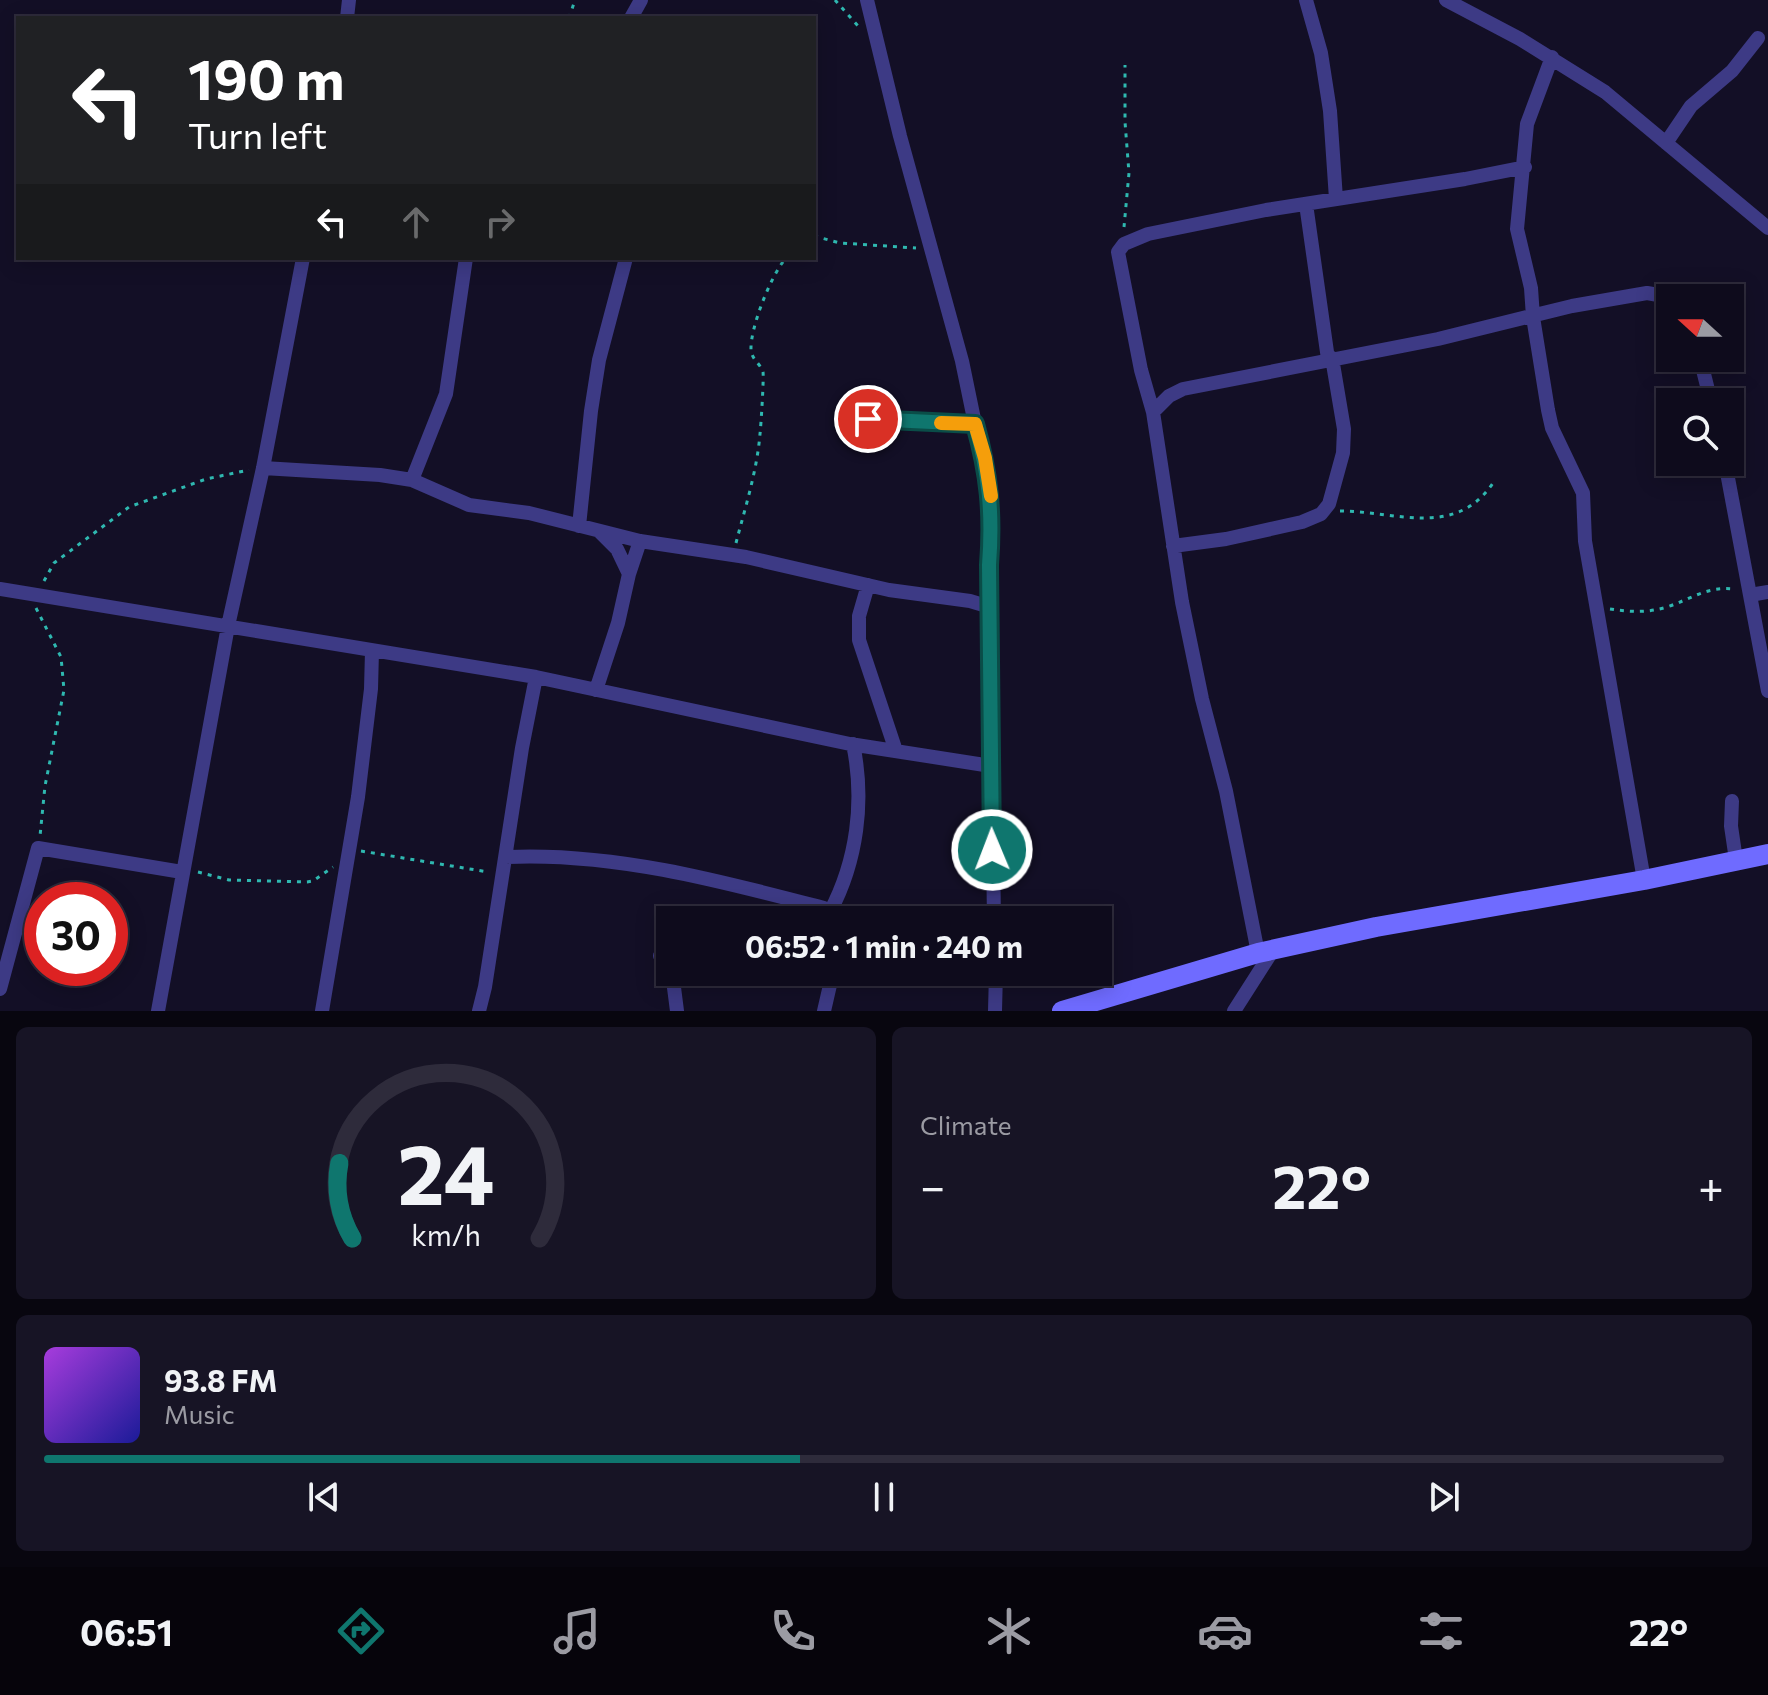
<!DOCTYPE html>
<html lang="en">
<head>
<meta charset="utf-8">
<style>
	:root { --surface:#0e0b1c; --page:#171425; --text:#f1f3f6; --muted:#9b9ba3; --line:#2e2b3b; --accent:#0f766e }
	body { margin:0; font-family:Commissioner,sans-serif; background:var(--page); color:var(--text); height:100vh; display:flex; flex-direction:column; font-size:30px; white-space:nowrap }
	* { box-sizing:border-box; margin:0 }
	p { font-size:26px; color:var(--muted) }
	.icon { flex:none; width:44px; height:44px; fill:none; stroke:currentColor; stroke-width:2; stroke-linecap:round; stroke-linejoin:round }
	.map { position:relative; height:1011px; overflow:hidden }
	.sheet { display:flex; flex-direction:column; gap:16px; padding:16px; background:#08060f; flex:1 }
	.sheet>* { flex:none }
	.hud { position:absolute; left:16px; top:16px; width:800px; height:244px; border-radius:0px; box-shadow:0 4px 20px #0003,0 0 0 2px var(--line); background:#202124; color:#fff; overflow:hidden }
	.needle { width:52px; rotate:291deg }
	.controls { position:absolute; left:1656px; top:284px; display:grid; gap:16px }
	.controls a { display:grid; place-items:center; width:88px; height:88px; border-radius:0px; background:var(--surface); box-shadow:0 4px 20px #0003,0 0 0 2px var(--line); font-size:40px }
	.speed { position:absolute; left:24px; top:882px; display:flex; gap:16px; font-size:40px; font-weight:700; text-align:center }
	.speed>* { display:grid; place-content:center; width:104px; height:104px; border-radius:50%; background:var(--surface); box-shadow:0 4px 20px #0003,0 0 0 2px var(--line); line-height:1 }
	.speed .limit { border:12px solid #d22; background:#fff; color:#111 }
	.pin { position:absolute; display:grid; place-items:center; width:68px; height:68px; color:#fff; margin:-34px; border:4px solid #fff; border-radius:50%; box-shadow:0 2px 8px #0007 }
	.me { position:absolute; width:88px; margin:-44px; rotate:359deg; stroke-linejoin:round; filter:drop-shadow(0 0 6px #0008) }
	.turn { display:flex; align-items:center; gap:28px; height:168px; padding:0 40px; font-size:36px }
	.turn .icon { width:104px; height:104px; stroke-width:2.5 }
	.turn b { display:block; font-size:56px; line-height:68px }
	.lanes { display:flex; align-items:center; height:76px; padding:0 40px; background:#0003; justify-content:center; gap:40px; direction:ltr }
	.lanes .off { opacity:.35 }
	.big { font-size:60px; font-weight:700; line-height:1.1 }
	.sheet .widget { flex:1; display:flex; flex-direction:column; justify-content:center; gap:12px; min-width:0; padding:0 28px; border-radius:12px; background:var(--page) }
	.sheet .dial { align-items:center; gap:0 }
	.dial svg { height:208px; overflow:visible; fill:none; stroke:var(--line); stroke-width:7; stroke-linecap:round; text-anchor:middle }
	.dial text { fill:var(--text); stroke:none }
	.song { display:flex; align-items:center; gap:24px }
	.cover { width:96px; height:96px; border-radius:12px; background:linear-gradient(135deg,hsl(280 70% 55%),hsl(240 70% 35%)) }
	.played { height:8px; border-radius:4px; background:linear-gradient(90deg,var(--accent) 45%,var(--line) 45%) }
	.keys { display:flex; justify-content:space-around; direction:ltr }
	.heat { display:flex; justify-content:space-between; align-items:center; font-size:44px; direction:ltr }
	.sheet .tiles { flex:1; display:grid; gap:16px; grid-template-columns:1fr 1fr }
	.widget:last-child { grid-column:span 2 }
	.trip { position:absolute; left:656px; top:906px; width:456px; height:80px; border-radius:0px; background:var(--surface); box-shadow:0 4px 20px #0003,0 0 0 2px var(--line); font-weight:700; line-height:80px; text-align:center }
	.menu { display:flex; height:128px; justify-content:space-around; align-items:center; background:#06040b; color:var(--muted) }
	.menu .icon { width:56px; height:56px }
	.menu .current { color:var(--accent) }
	.menu b { font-size:36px; color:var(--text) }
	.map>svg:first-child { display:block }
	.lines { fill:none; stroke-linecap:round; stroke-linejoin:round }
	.path { stroke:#2fb8b0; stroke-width:3; stroke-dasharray:4 6; stroke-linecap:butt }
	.street { stroke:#3d3a85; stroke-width:14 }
	.secondary { stroke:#6f6bff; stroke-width:20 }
	.route-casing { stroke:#0a4d48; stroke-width:20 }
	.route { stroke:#0f766e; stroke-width:14 }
	.slow { stroke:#f59e0b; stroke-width:14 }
</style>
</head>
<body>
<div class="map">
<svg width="1768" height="1011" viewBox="0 0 1768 1011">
	<rect width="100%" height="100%" fill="#130f26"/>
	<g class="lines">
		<!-- path -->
		<path class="path" d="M835 0 859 27
			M569 18 575 0
			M1124 227 1129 173 1125 122V65
			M814 236 840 243 916 248
			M1340 511C1396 511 1455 539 1493 483
			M736 543C745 508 757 471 760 434 761 425 764 377 763 372 760 363 752 360 751 350 750 328 771 275 786 258
			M44 581 54 563 129 507 206 479 249 470
			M36 608 61 657 64 690 45 786 40 836
			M1610 609C1629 612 1648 613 1667 607 1691 599 1707 586 1734 589
			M361 851 488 872
			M198 872 229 880 307 882 313 881 333 867"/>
		<!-- street -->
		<path class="street" d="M867 0 900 136 962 361 975 424 985 458 992 521 989 565 994 920
			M1306 0 1321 53 1330 111 1336 199
			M1446 0 1520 39 1605 92 1768 228
			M347 18 349 0
			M631 18 641 0
			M1552 57 1527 124 1517 229 1531 288 1533 317 1548 410 1552 428 1583 493 1585 541 1644 880
			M1666 143 1691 106 1732 71 1758 38
			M1306 204 1328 359
			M1700 358 1711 402
			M1153 412 1169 396 1183 389 1438 339 1572 306 1647 293 1675 298
			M859 419 975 424
			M1725 462 1768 691
			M263 468 380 475 412 480 469 505 529 513 640 541 746 557 889 590 970 601 990 607
			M412 480 446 394 466 258
			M579 526 591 411 599 360 626 258
			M600 532 617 549 629 574
			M1173 546 1226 539 1302 522 1321 514 1329 504 1343 453 1344 429 1332 358
			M868 585 859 616V640L896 751
			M0 589 536 677 850 744 991 766
			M1750 595 1768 592
			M596 690 618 623 629 574 640 541
			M1732 801 1731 826 1736 860
			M506 857C613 852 721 881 824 908L833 920
			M830 912C857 861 865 801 853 744
			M1258 953 1226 791 1202 699 1182 602 1153 412 1141 370 1118 252 1124 244 1148 234 1266 210 1465 179 1525 167
			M660 956 670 968
			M672 972 677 1011
			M0 989 38 848 182 872
			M158 1011 228 626 263 468 303 258
			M322 1011 358 797 371 689 372 651
			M479 1011 485 987 522 748 536 677
			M824 1011 833 972
			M995 1011 996 972
			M1234 1011 1273 950"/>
		<!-- secondary -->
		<path class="secondary" d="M1062 1011 1258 953 1376 927 1644 880 1768 854"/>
	</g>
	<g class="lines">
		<!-- route casing -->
		<g class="route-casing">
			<path id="route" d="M868 419 975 424C989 474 993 513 989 565L992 850"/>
		</g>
		<!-- route -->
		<use href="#route" class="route"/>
		<!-- slow -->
		<path class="slow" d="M941 423 975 424 985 458 991 496"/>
	</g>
</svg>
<div class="controls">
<a><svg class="needle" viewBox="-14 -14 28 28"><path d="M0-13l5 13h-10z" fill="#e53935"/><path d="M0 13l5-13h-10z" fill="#9b9ba3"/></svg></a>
<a><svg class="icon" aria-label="search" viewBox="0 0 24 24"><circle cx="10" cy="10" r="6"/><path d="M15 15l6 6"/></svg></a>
</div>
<div class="speed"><div class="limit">30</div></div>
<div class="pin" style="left:868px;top:419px;background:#d93025"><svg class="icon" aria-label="arrive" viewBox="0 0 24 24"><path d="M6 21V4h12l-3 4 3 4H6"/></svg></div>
<svg class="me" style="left:992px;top:850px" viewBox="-20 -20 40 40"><circle r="17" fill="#0f766e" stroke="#fff" stroke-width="3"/><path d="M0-11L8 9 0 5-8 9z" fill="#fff"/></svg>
<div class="trip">06:52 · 1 min · 240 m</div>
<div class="hud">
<div class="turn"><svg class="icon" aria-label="left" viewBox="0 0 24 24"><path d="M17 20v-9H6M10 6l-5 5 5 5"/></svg><div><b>190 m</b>Turn left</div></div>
<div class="lanes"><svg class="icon" aria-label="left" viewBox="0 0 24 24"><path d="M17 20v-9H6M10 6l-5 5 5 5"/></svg><svg class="icon off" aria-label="ahead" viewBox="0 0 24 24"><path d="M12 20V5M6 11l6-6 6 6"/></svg><svg class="icon off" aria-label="right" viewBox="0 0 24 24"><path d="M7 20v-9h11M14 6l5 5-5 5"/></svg></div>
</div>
</div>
<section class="sheet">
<div class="tiles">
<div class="widget dial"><svg viewBox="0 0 100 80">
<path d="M14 69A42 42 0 1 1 86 69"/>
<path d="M14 69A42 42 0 0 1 9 40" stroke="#0f766e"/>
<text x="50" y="56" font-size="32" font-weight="700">24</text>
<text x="50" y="72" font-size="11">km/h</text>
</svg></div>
<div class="widget"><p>Climate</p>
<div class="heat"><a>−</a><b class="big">22°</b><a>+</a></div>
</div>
<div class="widget">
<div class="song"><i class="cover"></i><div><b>93.8 FM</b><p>Music</p></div></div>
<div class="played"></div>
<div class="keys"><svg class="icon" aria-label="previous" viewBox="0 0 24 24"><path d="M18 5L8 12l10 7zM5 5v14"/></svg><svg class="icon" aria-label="pause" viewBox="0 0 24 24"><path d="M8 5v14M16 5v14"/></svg><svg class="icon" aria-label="next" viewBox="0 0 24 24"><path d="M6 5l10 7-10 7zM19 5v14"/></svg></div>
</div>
</div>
</section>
<nav class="menu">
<b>06:51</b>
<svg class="icon current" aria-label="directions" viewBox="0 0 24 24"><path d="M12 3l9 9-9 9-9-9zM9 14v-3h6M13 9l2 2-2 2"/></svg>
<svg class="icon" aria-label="music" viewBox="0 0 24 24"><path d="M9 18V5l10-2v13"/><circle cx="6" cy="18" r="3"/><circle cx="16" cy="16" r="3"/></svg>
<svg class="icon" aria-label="phone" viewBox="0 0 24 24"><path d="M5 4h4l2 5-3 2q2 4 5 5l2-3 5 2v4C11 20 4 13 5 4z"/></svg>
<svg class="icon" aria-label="climate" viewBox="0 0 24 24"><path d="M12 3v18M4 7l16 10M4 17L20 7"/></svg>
<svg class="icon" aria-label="car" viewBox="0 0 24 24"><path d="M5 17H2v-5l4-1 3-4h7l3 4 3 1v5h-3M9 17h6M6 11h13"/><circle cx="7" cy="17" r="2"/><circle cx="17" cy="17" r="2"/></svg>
<svg class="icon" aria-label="filters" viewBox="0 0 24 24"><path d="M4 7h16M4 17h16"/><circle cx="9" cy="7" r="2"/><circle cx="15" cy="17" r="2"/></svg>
<b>22°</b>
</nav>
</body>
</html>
